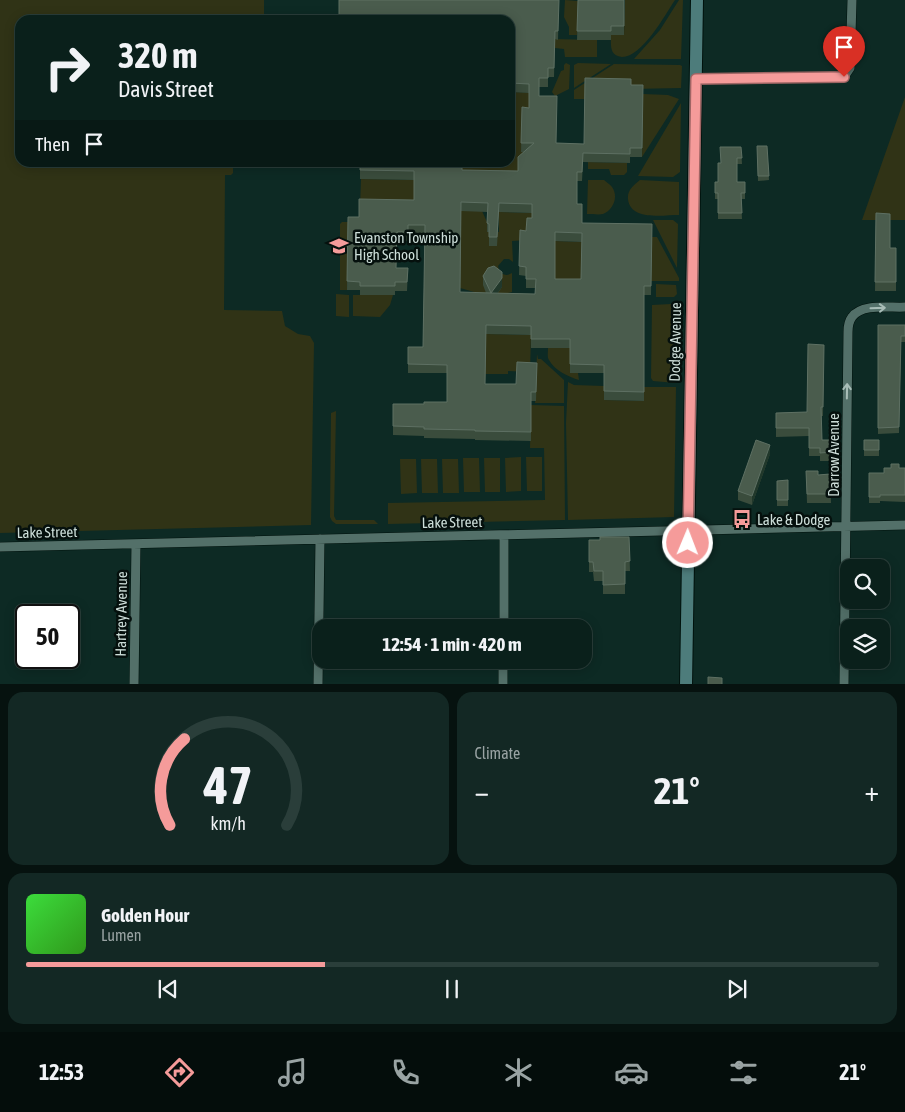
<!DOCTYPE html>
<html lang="en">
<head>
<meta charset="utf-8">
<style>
	:root { --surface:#0a201b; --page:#132824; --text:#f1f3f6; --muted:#99a3a3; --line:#2a3e3a; --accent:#f59b9a }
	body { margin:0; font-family:"Asap Condensed",sans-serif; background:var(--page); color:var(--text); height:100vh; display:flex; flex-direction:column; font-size:19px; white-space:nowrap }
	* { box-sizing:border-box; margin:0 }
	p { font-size:16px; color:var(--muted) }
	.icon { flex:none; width:28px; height:28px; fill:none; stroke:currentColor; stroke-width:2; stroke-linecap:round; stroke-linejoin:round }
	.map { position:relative; height:684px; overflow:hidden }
	.sheet { display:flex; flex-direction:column; gap:8px; padding:8px; background:#06120f; flex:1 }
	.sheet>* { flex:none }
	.banner { position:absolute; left:15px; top:15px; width:500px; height:152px; border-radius:15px; box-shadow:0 2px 12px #0003,0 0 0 1px var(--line); background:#0a201b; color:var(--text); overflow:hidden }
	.buttons { position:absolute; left:840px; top:559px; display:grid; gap:10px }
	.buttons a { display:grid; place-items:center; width:50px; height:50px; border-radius:10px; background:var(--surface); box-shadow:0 2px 12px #0003,0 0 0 1px var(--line); font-size:25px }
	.speed { position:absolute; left:15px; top:604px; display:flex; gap:10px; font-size:25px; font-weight:700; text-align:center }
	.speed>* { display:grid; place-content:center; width:65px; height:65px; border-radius:50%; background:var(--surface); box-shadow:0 2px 12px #0003,0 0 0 1px var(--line); line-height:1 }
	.speed .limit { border:2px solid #111; border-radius:8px; background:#fff; color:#111 }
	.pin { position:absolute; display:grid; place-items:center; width:42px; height:42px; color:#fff; margin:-51px -21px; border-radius:50% 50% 50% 0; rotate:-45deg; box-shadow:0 0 5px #0007 }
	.pin .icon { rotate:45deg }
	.me { position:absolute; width:55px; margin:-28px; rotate:1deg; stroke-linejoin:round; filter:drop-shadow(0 0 4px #0008) }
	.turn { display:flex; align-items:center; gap:18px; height:105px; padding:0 20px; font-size:22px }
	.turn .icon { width:65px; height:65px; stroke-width:2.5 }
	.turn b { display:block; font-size:35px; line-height:42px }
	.then { display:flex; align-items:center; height:48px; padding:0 20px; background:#0003; gap:10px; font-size:19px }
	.big { font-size:38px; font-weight:700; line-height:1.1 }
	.sheet .widget { flex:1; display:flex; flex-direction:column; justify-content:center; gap:8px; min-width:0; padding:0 18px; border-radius:15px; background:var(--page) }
	.sheet .dial { align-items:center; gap:0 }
	.dial svg { height:130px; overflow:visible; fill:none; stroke:var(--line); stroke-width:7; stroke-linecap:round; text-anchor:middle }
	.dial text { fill:var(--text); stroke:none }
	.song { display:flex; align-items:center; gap:15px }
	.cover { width:60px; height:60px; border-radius:8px; background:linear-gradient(135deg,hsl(120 70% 55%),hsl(110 70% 35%)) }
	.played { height:5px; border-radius:2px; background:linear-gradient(90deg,var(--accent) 35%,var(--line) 35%) }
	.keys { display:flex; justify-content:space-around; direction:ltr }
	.heat { display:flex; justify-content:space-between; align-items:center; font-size:28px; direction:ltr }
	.sheet .tiles { flex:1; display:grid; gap:8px; grid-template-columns:1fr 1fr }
	.widget:last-child { grid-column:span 2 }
	.trip { position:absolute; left:312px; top:619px; width:280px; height:50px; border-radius:15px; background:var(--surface); box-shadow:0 2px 12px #0003,0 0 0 1px var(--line); font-weight:700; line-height:50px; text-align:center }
	.tab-bar { display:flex; height:80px; justify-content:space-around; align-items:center; background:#040d0b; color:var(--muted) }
	.tab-bar .icon { width:35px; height:35px }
	.tab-bar .selected { color:var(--accent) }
	.tab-bar b { font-size:22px; color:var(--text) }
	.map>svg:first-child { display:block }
	.green { fill:#303316 }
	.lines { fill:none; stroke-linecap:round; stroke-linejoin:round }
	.minor-casing { stroke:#00120d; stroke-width:10 }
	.secondary-casing { stroke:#00120d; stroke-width:14 }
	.minor { stroke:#537069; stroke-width:9 }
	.secondary { stroke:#4d7c7b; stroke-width:12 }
	.wall { fill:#3a4c3c; fill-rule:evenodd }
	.shaded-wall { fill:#21382b }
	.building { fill:#4a5c4d; stroke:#5e7063; fill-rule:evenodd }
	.oneway { stroke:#a8bdb7 }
	.route-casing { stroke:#9f6564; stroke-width:12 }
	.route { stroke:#f59b9a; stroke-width:9 }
	.labels { text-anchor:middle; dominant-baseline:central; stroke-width:5; stroke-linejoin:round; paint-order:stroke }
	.poi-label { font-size:15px; fill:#cdded9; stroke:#05100d; text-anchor:start }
	.street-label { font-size:15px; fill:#cdded9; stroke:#05100d }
</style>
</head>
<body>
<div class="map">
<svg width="905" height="685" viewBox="0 0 905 685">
	<rect width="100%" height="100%" fill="#0d2a24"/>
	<!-- green -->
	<path class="green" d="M0 0H264V20H20V162L233 163V173L231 175H225L224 310 282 311 285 326 298 334 310 336 314 343 311 525 0 533Z
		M565 0 578 1 577 35H569V27L564 17Z
		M625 0H675C665 15 642 57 622 57 609 56 611 45 611 35H624Z
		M679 0H683L681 59H634L660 30Z
		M552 39 597 40V57H565L564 49 555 48V44H552Z
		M566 63 570 65 569 89 555 96 552 92 561 71 564 70V65Z
		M578 63 611 64 574 88V65Z
		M614 64 680 65 682 66 681 88 631 89 585 99H574V90Z
		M510 92 539 93V105L529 117 521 152H528L520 172 462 173V163L510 162Z
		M643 94 668 95 679 99 642 157Z
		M905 97V220H862Z
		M681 103 680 172 673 177 638 176Z
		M588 162 627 163V172L624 175H611L609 169H588Z
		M361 179 414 180V209L360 208Z
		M588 180H604C606 182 610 184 612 187 619 197 613 210 603 214 599 215 592 214 587 214Z
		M640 180 679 182V215C663 215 630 221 628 199 627 190 634 185 640 180Z
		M461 211H482L487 222 497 232H499V212L532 213V227L526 240 512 241 513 262 509 259H504L498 266 500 273C505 275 507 276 512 273V292L492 297 460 288Z
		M653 220H673L678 224 677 268Z
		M342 222H348L347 290H340V224Z
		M652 237H657L679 278V281H651Z
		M555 241 582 242 581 288H555Z
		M656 284 676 285 677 294 674 297H656Z
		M336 294 349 295V317L336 316Z
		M353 295H393L390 305 380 317 353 316Z
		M671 304 675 305 677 308 676 383 653 381 651 378 652 305Z
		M486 334 531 335 530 372 508 371V374H485Z
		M548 348H570V373H578L579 380C569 377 554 370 549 360 547 357 548 352 548 348Z
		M537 354 538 359H541L564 380V403H535Z
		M568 382 574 385 604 386V400L644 401V387H676L674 517 568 520 566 423Z
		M531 405 564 406 565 520 388 524V503L545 500 544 448H530Z
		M336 411 334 516 336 520H374L378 524H336L332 521 330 517 331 413Z
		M521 457V491L506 492 505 458Z
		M526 457H542V491H527Z
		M463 458H479L480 492H464Z
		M484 458H500V492H485Z
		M400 459H416L417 493 401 494Z
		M421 459H437L438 493H422Z
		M442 459H458L459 493H443Z"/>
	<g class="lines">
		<!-- minor casing -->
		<g class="minor-casing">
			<path id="minor" d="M696 79 844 77 850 68 852 0
				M0 547 905 525
				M504 628V535
				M134 685 136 544
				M318 685 320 539
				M503 685V660
				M844 685 848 332C848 327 849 321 852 317 862 303 890 308 905 307"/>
		</g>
		<!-- secondary casing -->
		<g class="secondary-casing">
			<path id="secondary" d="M686 685 697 0"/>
		</g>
		<!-- minor -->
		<use href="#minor" class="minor"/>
		<!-- secondary -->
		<use href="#secondary" class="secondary"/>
	</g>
	<!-- wall -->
	<path class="wall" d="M559 0 558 40 555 39 554 77H548V87H539V96L556 143 584 144 631 85H643L642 157H630V163L583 162 582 181H577V204L582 223 652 224 651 295H644V401L604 400V373H570V348H531V335L486 334 485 384H516L537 363 536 401H531V441L475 440V439L424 438V436L393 435V404H424L447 402V373H408V347H423L425 234H408V241L397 240 396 268H408L407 291H395V295H360V290H347L348 217H359L414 200V180L360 179V162L462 170 518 171 523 152H521L522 107 529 108V93L510 92V20ZM461 211 487 212V232H489V246H497L499 212 532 213V218L526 231 520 230 519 275 526 276V288H535V294L498 293 502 287 483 276V285L486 293 460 292ZM555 241 582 242 581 279H555Z
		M578 0H624V35H611V40H577Z
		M757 146H767L769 180 758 181Z
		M741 147 742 164H737V182H745V199H741L742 219H718V199H715V182H718L721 163Z
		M876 213 890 248H896V291H875Z
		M878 325H905V342H901L899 433 878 434Z
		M824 345 823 416H821L822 440H831L832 461H820V456H809V436L776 437V413L807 412Z
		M864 440H879V456H864Z
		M770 454 752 505 738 500V491Z
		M899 468H905V502L880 501V503H869V473H884Z
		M806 471 818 475 830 474 831 503H807Z
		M788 480V506H777V481Z
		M629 537 630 571H625V594H603V581H594L593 572H589V540H600Z"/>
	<!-- shaded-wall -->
	<path class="shaded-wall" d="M502 278V287L491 302V293Z
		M770 445V454L752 505V496Z"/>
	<!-- building -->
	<path class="building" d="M339 0H559L558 31H555L554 68H548V78H539V96H557L556 143 584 144 585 78 631 79V85H643L642 148H630V154L583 153 582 172H577V204H582V223L652 224 651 286H644V392L604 391V365L570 364V339H531V326L486 325 485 384H516L517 362 537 363 536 392H531V432L475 431V430L424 429V427L393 426V404H424V402H447V365L408 364V347H423L425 225H408V232H397L396 268H408L407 282H395V286H360V282L347 281 348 217H359V199L414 200V171L360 170V162H462V170L518 171V157L534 143H521L522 107 529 108V84L510 83V20H339ZM461 202 488 203 487 223 489 224V237H497L499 203 532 204V218H527L526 231 520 230 519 266 526 267V279H536L535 294 491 293 502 278V272L494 266 488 268 483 276 491 293 460 292ZM555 232 582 233 581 279H555Z
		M578 0H624V26H611V31H577Z
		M757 146H767L769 176H758Z
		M720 147H741L742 158H737V182H745V193H741L742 213H718V193H715V182H718V163H721Z
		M876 213 890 214V248H896V282H875Z
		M878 325H905V336H901L899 427 878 428Z
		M808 344 824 345 823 407H821L822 440H831L832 452 820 453V448H809V428H776V413L807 412Z
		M756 440 770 445 752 496 738 491Z
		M864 440H879V450H864Z
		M891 464H899V468H905V495H880V497H869V473H884V468H891Z
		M806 471H818V475L830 474 831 494H807Z
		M788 480V500H777V481Z
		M600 537H629L630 561 625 562V584L603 585V571H594L593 562H589V540H600Z
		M708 677 722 678V685H708Z"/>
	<!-- one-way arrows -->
	<defs><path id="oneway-shaft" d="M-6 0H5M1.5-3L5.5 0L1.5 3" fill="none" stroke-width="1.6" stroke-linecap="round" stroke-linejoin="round" transform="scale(1.25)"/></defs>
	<g class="oneway">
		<use href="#oneway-shaft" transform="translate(878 308) rotate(-2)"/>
		<use href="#oneway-shaft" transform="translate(847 391) rotate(-89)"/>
	</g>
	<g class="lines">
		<!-- route casing -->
		<g class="route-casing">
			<path id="route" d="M688 543 696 79 844 77"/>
		</g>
		<!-- route -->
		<use href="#route" class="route"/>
	</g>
	<!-- icons -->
	<defs>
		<g id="school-bare" transform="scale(1.5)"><path d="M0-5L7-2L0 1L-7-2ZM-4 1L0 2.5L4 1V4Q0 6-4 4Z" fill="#f59b9a" stroke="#05100d" stroke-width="2.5" paint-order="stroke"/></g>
		<g id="bus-bare" transform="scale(1.5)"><path d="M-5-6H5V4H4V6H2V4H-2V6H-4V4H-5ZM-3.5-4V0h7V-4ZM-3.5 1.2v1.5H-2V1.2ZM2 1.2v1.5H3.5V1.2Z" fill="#f59b9a" stroke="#05100d" stroke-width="2.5" paint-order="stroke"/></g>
	</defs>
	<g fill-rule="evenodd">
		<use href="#school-bare" x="339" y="246"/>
		<use href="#bus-bare" x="742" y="519"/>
	</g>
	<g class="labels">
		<!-- poi labels -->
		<g class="poi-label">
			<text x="354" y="237">Evanston Township<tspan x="354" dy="17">High School</tspan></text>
			<text x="757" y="519">Lake &amp; Dodge</text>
		</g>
		<!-- street labels -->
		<g class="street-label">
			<text transform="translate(675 342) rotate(-89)">Dodge Avenue</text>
			<text transform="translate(833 455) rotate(-90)">Darrow Avenue</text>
			<text transform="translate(452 522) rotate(-1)">Lake Street</text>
			<text transform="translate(47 532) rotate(-1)">Lake Street</text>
			<text transform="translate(121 614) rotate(-89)">Hartrey Avenue</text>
		</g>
	</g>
</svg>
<div class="buttons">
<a><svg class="icon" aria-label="search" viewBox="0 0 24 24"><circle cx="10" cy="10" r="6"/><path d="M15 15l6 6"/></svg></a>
<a><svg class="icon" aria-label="layers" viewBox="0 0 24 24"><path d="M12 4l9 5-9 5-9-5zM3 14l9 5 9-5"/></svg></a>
</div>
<div class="speed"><div class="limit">50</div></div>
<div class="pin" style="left:844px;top:77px;background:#d93025"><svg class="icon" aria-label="arrive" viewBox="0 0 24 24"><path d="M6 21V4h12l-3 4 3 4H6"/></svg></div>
<svg class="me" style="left:688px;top:543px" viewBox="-20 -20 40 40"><circle r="17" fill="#f59b9a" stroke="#fff" stroke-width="3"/><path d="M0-11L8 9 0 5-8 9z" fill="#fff"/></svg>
<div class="trip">12:54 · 1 min · 420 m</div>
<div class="banner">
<div class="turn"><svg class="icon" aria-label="right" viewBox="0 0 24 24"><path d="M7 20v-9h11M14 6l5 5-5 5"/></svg><div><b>320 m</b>Davis Street</div></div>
<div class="then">Then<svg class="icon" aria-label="arrive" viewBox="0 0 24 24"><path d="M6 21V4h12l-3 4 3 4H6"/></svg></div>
</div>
</div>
<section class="sheet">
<div class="tiles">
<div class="widget dial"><svg viewBox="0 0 100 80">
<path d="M14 69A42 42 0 1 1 86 69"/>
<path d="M14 69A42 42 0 0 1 23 16" stroke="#f59b9a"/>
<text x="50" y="56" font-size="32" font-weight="700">47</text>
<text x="50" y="72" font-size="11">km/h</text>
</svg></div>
<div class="widget"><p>Climate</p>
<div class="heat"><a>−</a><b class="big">21°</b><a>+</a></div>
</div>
<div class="widget">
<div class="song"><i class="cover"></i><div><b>Golden Hour</b><p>Lumen</p></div></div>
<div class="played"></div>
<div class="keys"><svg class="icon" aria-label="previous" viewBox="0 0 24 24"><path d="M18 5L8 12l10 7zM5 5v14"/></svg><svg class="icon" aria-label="pause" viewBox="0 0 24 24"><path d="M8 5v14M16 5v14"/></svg><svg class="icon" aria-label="next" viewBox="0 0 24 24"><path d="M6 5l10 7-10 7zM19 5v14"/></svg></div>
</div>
</div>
</section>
<nav class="tab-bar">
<b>12:53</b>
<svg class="icon selected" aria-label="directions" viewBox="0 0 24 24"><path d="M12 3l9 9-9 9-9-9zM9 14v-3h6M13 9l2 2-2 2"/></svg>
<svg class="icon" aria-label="music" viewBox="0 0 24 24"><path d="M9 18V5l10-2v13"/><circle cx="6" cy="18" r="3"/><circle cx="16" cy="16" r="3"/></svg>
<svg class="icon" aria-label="phone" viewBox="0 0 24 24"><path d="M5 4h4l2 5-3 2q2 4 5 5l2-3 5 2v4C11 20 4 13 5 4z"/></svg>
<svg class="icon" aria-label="climate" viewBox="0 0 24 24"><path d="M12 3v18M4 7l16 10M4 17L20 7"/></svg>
<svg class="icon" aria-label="car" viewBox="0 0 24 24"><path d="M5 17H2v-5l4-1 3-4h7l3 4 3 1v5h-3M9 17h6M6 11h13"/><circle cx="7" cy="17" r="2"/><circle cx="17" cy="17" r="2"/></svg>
<svg class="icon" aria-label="filters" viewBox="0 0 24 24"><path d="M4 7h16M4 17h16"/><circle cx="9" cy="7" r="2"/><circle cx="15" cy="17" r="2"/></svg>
<b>21°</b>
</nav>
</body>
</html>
